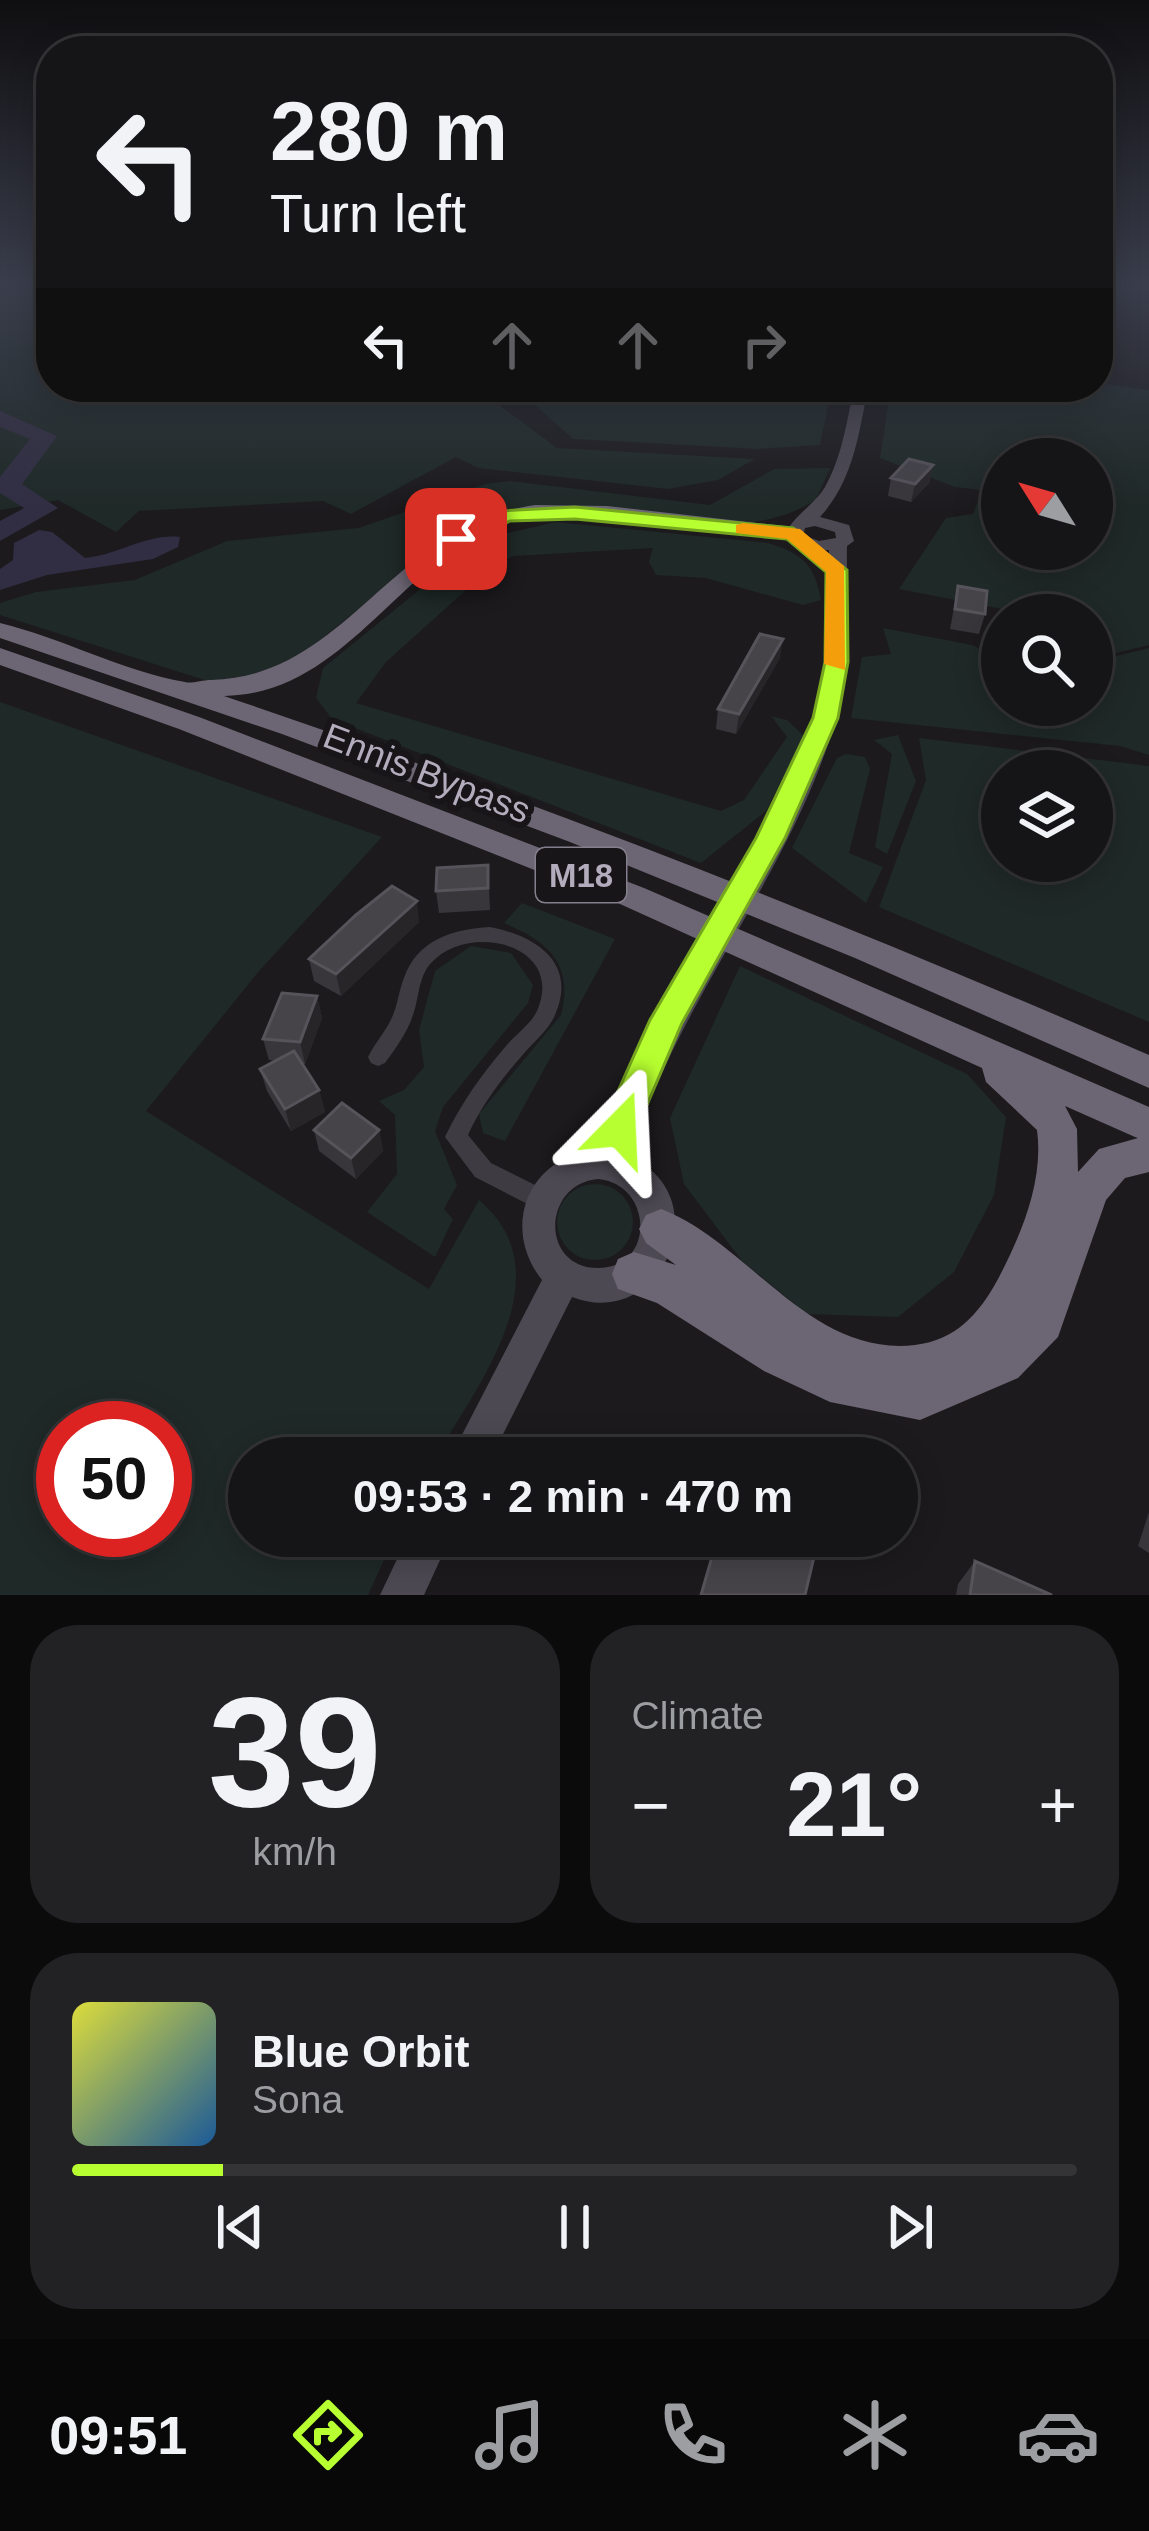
<!DOCTYPE html>
<html lang="en">
<head>
<meta charset="utf-8">
<style>
	:root { --surface:#151416; --page:#222123; --text:#f1f3f6; --muted:#9d9ea1; --line:#343335; --accent:#b7ff30 }
	body { margin:0; font-family:Helvetica,sans-serif; background:var(--page); color:var(--text); height:100vh; display:flex; flex-direction:column; font-size:45px; white-space:nowrap }
	* { box-sizing:border-box; margin:0 }
	p { font-size:39px; color:var(--muted) }
	.icon { flex:none; width:66px; height:66px; fill:none; stroke:currentColor; stroke-width:2; stroke-linecap:round; stroke-linejoin:round }
	.map { position:relative; height:1595px; overflow:hidden }
	.panel { display:flex; flex-direction:column; gap:30px; padding:30px; background:#0c0b0c; flex:1 }
	.panel>* { flex:none }
	.top-card { position:absolute; left:36px; top:36px; width:1077px; height:366px; border-radius:48px; box-shadow:0 6px 30px #0003,0 0 0 3px var(--line); background:#151416; color:var(--text); overflow:hidden }
	.needle { width:78px; rotate:307deg }
	.fabs { position:absolute; left:981px; top:438px; display:grid; gap:24px }
	.fabs a { display:grid; place-items:center; width:132px; height:132px; border-radius:50%; background:var(--surface); box-shadow:0 6px 30px #0003,0 0 0 3px var(--line); font-size:60px }
	.speed { position:absolute; left:36px; top:1401px; display:flex; gap:24px; font-size:60px; font-weight:700; text-align:center }
	.speed>* { display:grid; place-content:center; width:156px; height:156px; border-radius:50%; background:var(--surface); box-shadow:0 6px 30px #0003,0 0 0 3px var(--line); line-height:1 }
	.speed .limit { border:18px solid #d22; background:#fff; color:#111 }
	.pin { position:absolute; display:grid; place-items:center; width:102px; height:102px; color:#fff; margin:-51px; border-radius:24px; box-shadow:0 6px 18px #0006 }
	.me { position:absolute; width:132px; margin:-66px; rotate:21deg; stroke-linejoin:round; filter:drop-shadow(0 0 9px #0008) }
	.turn { display:flex; align-items:center; gap:42px; height:252px; padding:0 36px; font-size:54px }
	.turn .icon { width:156px; height:156px; stroke-width:2.5 }
	.turn b { display:block; font-size:84px; line-height:102px }
	.lanes { display:flex; align-items:center; height:114px; padding:0 36px; background:#0003; justify-content:center; gap:60px; direction:ltr }
	.lanes .off { opacity:.35 }
	.big { font-size:90px; font-weight:700; line-height:1.1 }
	.panel .widget { flex:1; display:flex; flex-direction:column; justify-content:center; gap:18px; min-width:0; padding:0 42px; border-radius:48px; background:var(--page) }
	.panel .dial { align-items:center; gap:0 }
	.dial b { font-size:156px; line-height:1 }
	.song { display:flex; align-items:center; gap:36px }
	.cover { width:144px; height:144px; border-radius:18px; background:linear-gradient(135deg,hsl(60 70% 55%),hsl(210 70% 35%)) }
	.played { height:12px; border-radius:6px; background:linear-gradient(90deg,var(--accent) 15%,var(--line) 15%) }
	.keys { display:flex; justify-content:space-around; direction:ltr }
	.heat { display:flex; justify-content:space-between; align-items:center; font-size:66px; direction:ltr }
	.panel .tiles { flex:1; display:grid; gap:30px; grid-template-columns:1fr 1fr }
	.widget:last-child { grid-column:span 2 }
	.trip { position:absolute; left:228px; top:1437px; width:690px; height:120px; border-radius:60px; background:var(--surface); box-shadow:0 6px 30px #0003,0 0 0 3px var(--line); font-weight:700; line-height:120px; text-align:center }
	.tab-bar { display:flex; height:192px; justify-content:space-around; align-items:center; background:#080809; color:var(--muted) }
	.tab-bar .icon { width:84px; height:84px }
	.tab-bar .current { color:var(--accent) }
	.tab-bar b { font-size:54px; color:var(--text) }
	.map>svg:first-child { display:block }
	.green { fill:#1f2927; fill-rule:evenodd }
	.water { fill:#312e43 }
	.lines { fill:none; stroke-linecap:round; stroke-linejoin:round }
	.river { fill:#312e43; fill-rule:evenodd }
	.street { fill:#3f3b42; fill-rule:evenodd }
	.secondary { fill:#4d4953; fill-rule:evenodd }
	.highway { fill:#6c6674; fill-rule:evenodd }
	.wall { fill:#39363b }
	.shaded-wall { fill:#282529 }
	.building { fill:#464349; stroke:#57535b; stroke-width:3 }
	.route { fill:#b7ff30; stroke:#77a61f; stroke-width:3 }
	.slow { fill:#f59e0b }
	.labels { text-anchor:middle; dominant-baseline:central; stroke-width:12; stroke-linejoin:round; paint-order:stroke }
	.shield { fill:#171518; stroke:#847f8c; stroke-width:3 }
	.shield-label { font-size:33px; font-weight:bold; fill:#b2acbd }
	.street-label { font-size:36px; fill:#b2acbd; stroke:#171518 }
</style>
</head>
<body>
<div class="map">
<svg width="1149" height="1595" viewBox="0 0 1149 1595">
	<rect width="100%" height="100%" fill="#1c1a1d"/>
	<!-- green -->
	<path class="green" d="M0 287H51V387H505L483 393 557 448 755 459 718 480 668 489 478 468 456 457 351 514 323 501 139 511 116 532 58 500 0 510Z
		M1098 383 1149 390V645L1092 659V615H1007V610L899 589 946 518 973 514 982 490 955 487 880 458 891 387ZM1002 459H1092V549H1002Z
		M576 387H832L820 445 759 449 573 439 526 397Z
		M830 468 816 500C710 565 571 476 455 530L286 668 211 682 0 615V603L36 592 135 580 227 541 359 528 485 484 510 481 710 505 774 469Z
		M556 522 768 543C802 553 815 565 821 600L803 605 706 578 656 575 649 562 653 548 513 556 467 581 465 591 386 662 356 703 721 811 744 800 787 737 771 716 787 720 804 736 766 811 701 863 332 719 316 698 323 668 482 539Z
		M883 628 972 645 1002 659V705H1092V662L1149 648V755L1120 746 851 718 862 657 891 654Z
		M0 702 382 837 259 971 146 1111 429 1289 479 1200C566 1273 478 1385 435 1458H249V1536H395L368 1595H0ZM63 1428H165V1530H63Z
		M898 735 916 781 887 854 875 847 892 754 874 740Z
		M919 738 1149 766V1022L879 907 926 780ZM1002 771H1092V861H1002Z
		M846 754 865 757 870 769 849 853 883 867 866 903 792 848 837 758Z
		M522 903 615 939 505 1141 483 1133 479 1114 561 1015C574 963 548 942 504 923Z
		M471 946 511 953 533 985 528 1003 443 1107 435 1131 457 1185 444 1209 453 1219 435 1257 367 1212 397 1174 395 1115 379 1101 404 1090 424 1067 419 1030 435 971Z
		M740 966 967 1074 1006 1117 994 1195 954 1272 898 1317 807 1314 742 1261 684 1184 670 1118Z
		M557 1222a38 38 0 1 1 76 0a38 38 0 1 1-76 0Z"/>
	<!-- water -->
	<path class="water" d="M39 530 52 532 85 558C118 555 148 533 180 537L178 547 153 559 47 575 0 590V569L13 560 14 543Z"/>
	<g class="lines">
		<!-- river -->
		<path class="river" d="M0 411 57 436 22 484 58 508 0 541V521L24 508 0 493V477L30 439 0 427Z"/>
		<!-- street -->
		<path class="street" d="M490 927C535 936 578 962 555 1015 549 1029 536 1040 526 1051 504 1076 482 1104 468 1135L491 1163 547 1191 551 1199 547 1207 539 1210 475 1177 445 1137C461 1103 482 1074 506 1046 515 1035 531 1024 537 1011 566 945 470 921 431 963 418 977 419 999 413 1015 407 1033 396 1048 385 1063L378 1066 371 1063 368 1057C375 1043 387 1030 393 1015 398 1003 399 990 404 978 417 940 453 929 490 927Z"/>
		<!-- secondary -->
		<path class="secondary" d="M854 387H868C859 434 853 481 820 517L849 525 854 541 847 546C846 603 852 663 836 719 791 875 678 998 630 1157 720 1197 662 1332 572 1297L491 1458H450L542 1280C499 1226 530 1153 600 1150 651 993 771 870 815 714 830 661 826 605 829 550L811 551 785 537C790 517 813 507 825 487 842 457 847 421 854 387ZM815 526 835 532 836 538 819 541 803 535 805 528ZM598 1179C653 1184 656 1268 598 1268 540 1268 542 1184 598 1179Z
			M408 1536H451L424 1595H380Z"/>
		<!-- highway -->
		<path class="highway" d="M535 505 607 506 793 527 804 534 793 541C718 532 578 500 509 522 400 557 348 694 224 696 538 802 845 923 1149 1055V1088L855 958 570 842 282 734 0 638V623C62 638 122 671 185 682 191 684 202 680 211 680 347 677 392 525 535 505Z
			M0 648 199 717 644 888 1149 1107V1172L1125 1178 1106 1200 1058 1337 1018 1378 920 1420 830 1402 764 1371 657 1303 618 1289 612 1274 618 1259 634 1252 676 1265 646 1243 639 1229 646 1215 661 1209C750 1243 809 1357 915 1345 956 1340 979 1314 998 1279 1021 1235 1044 1181 1037 1130L986 1082 982 1068 620 904 179 729 0 665ZM1065 1106 1135 1137 1138 1138 1099 1149 1078 1172 1077 1129Z"/>
	</g>
	<!-- wall -->
	<path class="wall" d="M933 465 929 483 911 502 888 496 891 478Z
		M958 586 985 614 979 634 950 629Z
		M780 658 736 734 716 729 718 709Z
		M488 865 490 910 439 913 436 891Z
		M419 922 341 996 314 981 309 959Z
		M317 996 322 1018 305 1064H302L319 1090 325 1112 291 1131 267 1091 260 1069 276 1061 269 1060 263 1039Z
		M314 1130H379L383 1151 356 1179 319 1151Z
		M1149 1512V1553L1138 1546Z
		M975 1561 1052 1595H956L958 1584Z"/>
	<!-- shaded-wall -->
	<path class="shaded-wall" d="M933 465 929 483 911 502 915 484Z
		M783 639 780 658 736 734 739 714Z
		M417 901 419 922 341 996 336 974Z
		M317 996 322 1018 305 1064 300 1042Z
		M319 1090 325 1112 291 1131 285 1109Z
		M379 1130 383 1151 356 1179 351 1158Z"/>
	<!-- building -->
	<path class="building" d="M909 459 933 465 915 484 891 478Z
		M958 586 987 591 985 614 955 609Z
		M760 634 783 639 739 714 718 709Z
		M488 865V888L436 891 437 868Z
		M392 886 417 901 336 974 309 959 356 915Z
		M282 993 317 996 300 1042 263 1039Z
		M294 1051 319 1090 285 1109 260 1069Z
		M342 1103 379 1130 351 1158 314 1130Z
		M718 1536H810L818 1540 805 1595H701Z
		M975 1561 1052 1595H970Z"/>
	<!-- sky -->
	<linearGradient id="sky" x2="0" y2="1"><stop stop-color="#0f0e10"/><stop offset="0.56" stop-color="#3a3e4c"/><stop offset="1" stop-color="#3a3e4c" stop-opacity="0"/></linearGradient>
	<rect width="1149" height="510" fill="url(#sky)"/>
	<!-- route -->
	<path class="route" d="M575 507 793 528 847 570 848 662 838 718 785 838 682 1023 632 1140 620 1145 607 1140 601 1129 650 1020 756 838 813 718 825 662 826 572 787 539 575 519 510 521 463 544 446 539 500 511Z"/>
	<!-- slow -->
	<path class="slow" d="M743 523 800 529 844 566 845 670 824 664 826 572 787 539 736 533V525Z"/>
	<g class="labels">
		<!-- shield labels -->
		<rect class="shield" x="536" y="848" width="90" height="54" rx="9"/>
		<g class="shield-label">
			<text x="581" y="875">M18</text>
		</g>
		<!-- street labels -->
		<g class="street-label">
			<text transform="translate(427 773) rotate(21)">Ennis Bypass</text>
		</g>
	</g>
</svg>
<div class="fabs">
<a><svg class="needle" viewBox="-14 -14 28 28"><path d="M0-13l5 13h-10z" fill="#e53935"/><path d="M0 13l5-13h-10z" fill="#9d9ea1"/></svg></a>
<a><svg class="icon" aria-label="search" viewBox="0 0 24 24"><circle cx="10" cy="10" r="6"/><path d="M15 15l6 6"/></svg></a>
<a><svg class="icon" aria-label="layers" viewBox="0 0 24 24"><path d="M12 4l9 5-9 5-9-5zM3 14l9 5 9-5"/></svg></a>
</div>
<div class="speed"><div class="limit">50</div></div>
<div class="pin" style="left:456px;top:539px;background:#d93025"><svg class="icon" aria-label="arrive" viewBox="0 0 24 24"><path d="M6 21V4h12l-3 4 3 4H6"/></svg></div>
<svg class="me" style="left:620px;top:1129px" viewBox="-20 -20 40 40"><path d="M0-17L14 15 0 8-14 15z" fill="#b7ff30" stroke="#fff" stroke-width="4"/></svg>
<div class="trip">09:53 · 2 min · 470 m</div>
<div class="top-card">
<div class="turn"><svg class="icon" aria-label="left" viewBox="0 0 24 24"><path d="M17 20v-9H6M10 6l-5 5 5 5"/></svg><div><b>280 m</b>Turn left</div></div>
<div class="lanes"><svg class="icon" aria-label="left" viewBox="0 0 24 24"><path d="M17 20v-9H6M10 6l-5 5 5 5"/></svg><svg class="icon off" aria-label="ahead" viewBox="0 0 24 24"><path d="M12 20V5M6 11l6-6 6 6"/></svg><svg class="icon off" aria-label="ahead" viewBox="0 0 24 24"><path d="M12 20V5M6 11l6-6 6 6"/></svg><svg class="icon off" aria-label="right" viewBox="0 0 24 24"><path d="M7 20v-9h11M14 6l5 5-5 5"/></svg></div>
</div>
</div>
<section class="panel">
<div class="tiles">
<div class="widget dial"><b>39</b><p>km/h</p></div>
<div class="widget"><p>Climate</p>
<div class="heat"><a>−</a><b class="big">21°</b><a>+</a></div>
</div>
<div class="widget">
<div class="song"><i class="cover"></i><div><b>Blue Orbit</b><p>Sona</p></div></div>
<div class="played"></div>
<div class="keys"><svg class="icon" aria-label="previous" viewBox="0 0 24 24"><path d="M18 5L8 12l10 7zM5 5v14"/></svg><svg class="icon" aria-label="pause" viewBox="0 0 24 24"><path d="M8 5v14M16 5v14"/></svg><svg class="icon" aria-label="next" viewBox="0 0 24 24"><path d="M6 5l10 7-10 7zM19 5v14"/></svg></div>
</div>
</div>
</section>
<nav class="tab-bar">
<b>09:51</b>
<svg class="icon current" aria-label="directions" viewBox="0 0 24 24"><path d="M12 3l9 9-9 9-9-9zM9 14v-3h6M13 9l2 2-2 2"/></svg>
<svg class="icon" aria-label="music" viewBox="0 0 24 24"><path d="M9 18V5l10-2v13"/><circle cx="6" cy="18" r="3"/><circle cx="16" cy="16" r="3"/></svg>
<svg class="icon" aria-label="phone" viewBox="0 0 24 24"><path d="M5 4h4l2 5-3 2q2 4 5 5l2-3 5 2v4C11 20 4 13 5 4z"/></svg>
<svg class="icon" aria-label="climate" viewBox="0 0 24 24"><path d="M12 3v18M4 7l16 10M4 17L20 7"/></svg>
<svg class="icon" aria-label="car" viewBox="0 0 24 24"><path d="M5 17H2v-5l4-1 3-4h7l3 4 3 1v5h-3M9 17h6M6 11h13"/><circle cx="7" cy="17" r="2"/><circle cx="17" cy="17" r="2"/></svg>
</nav>
</body>
</html>
